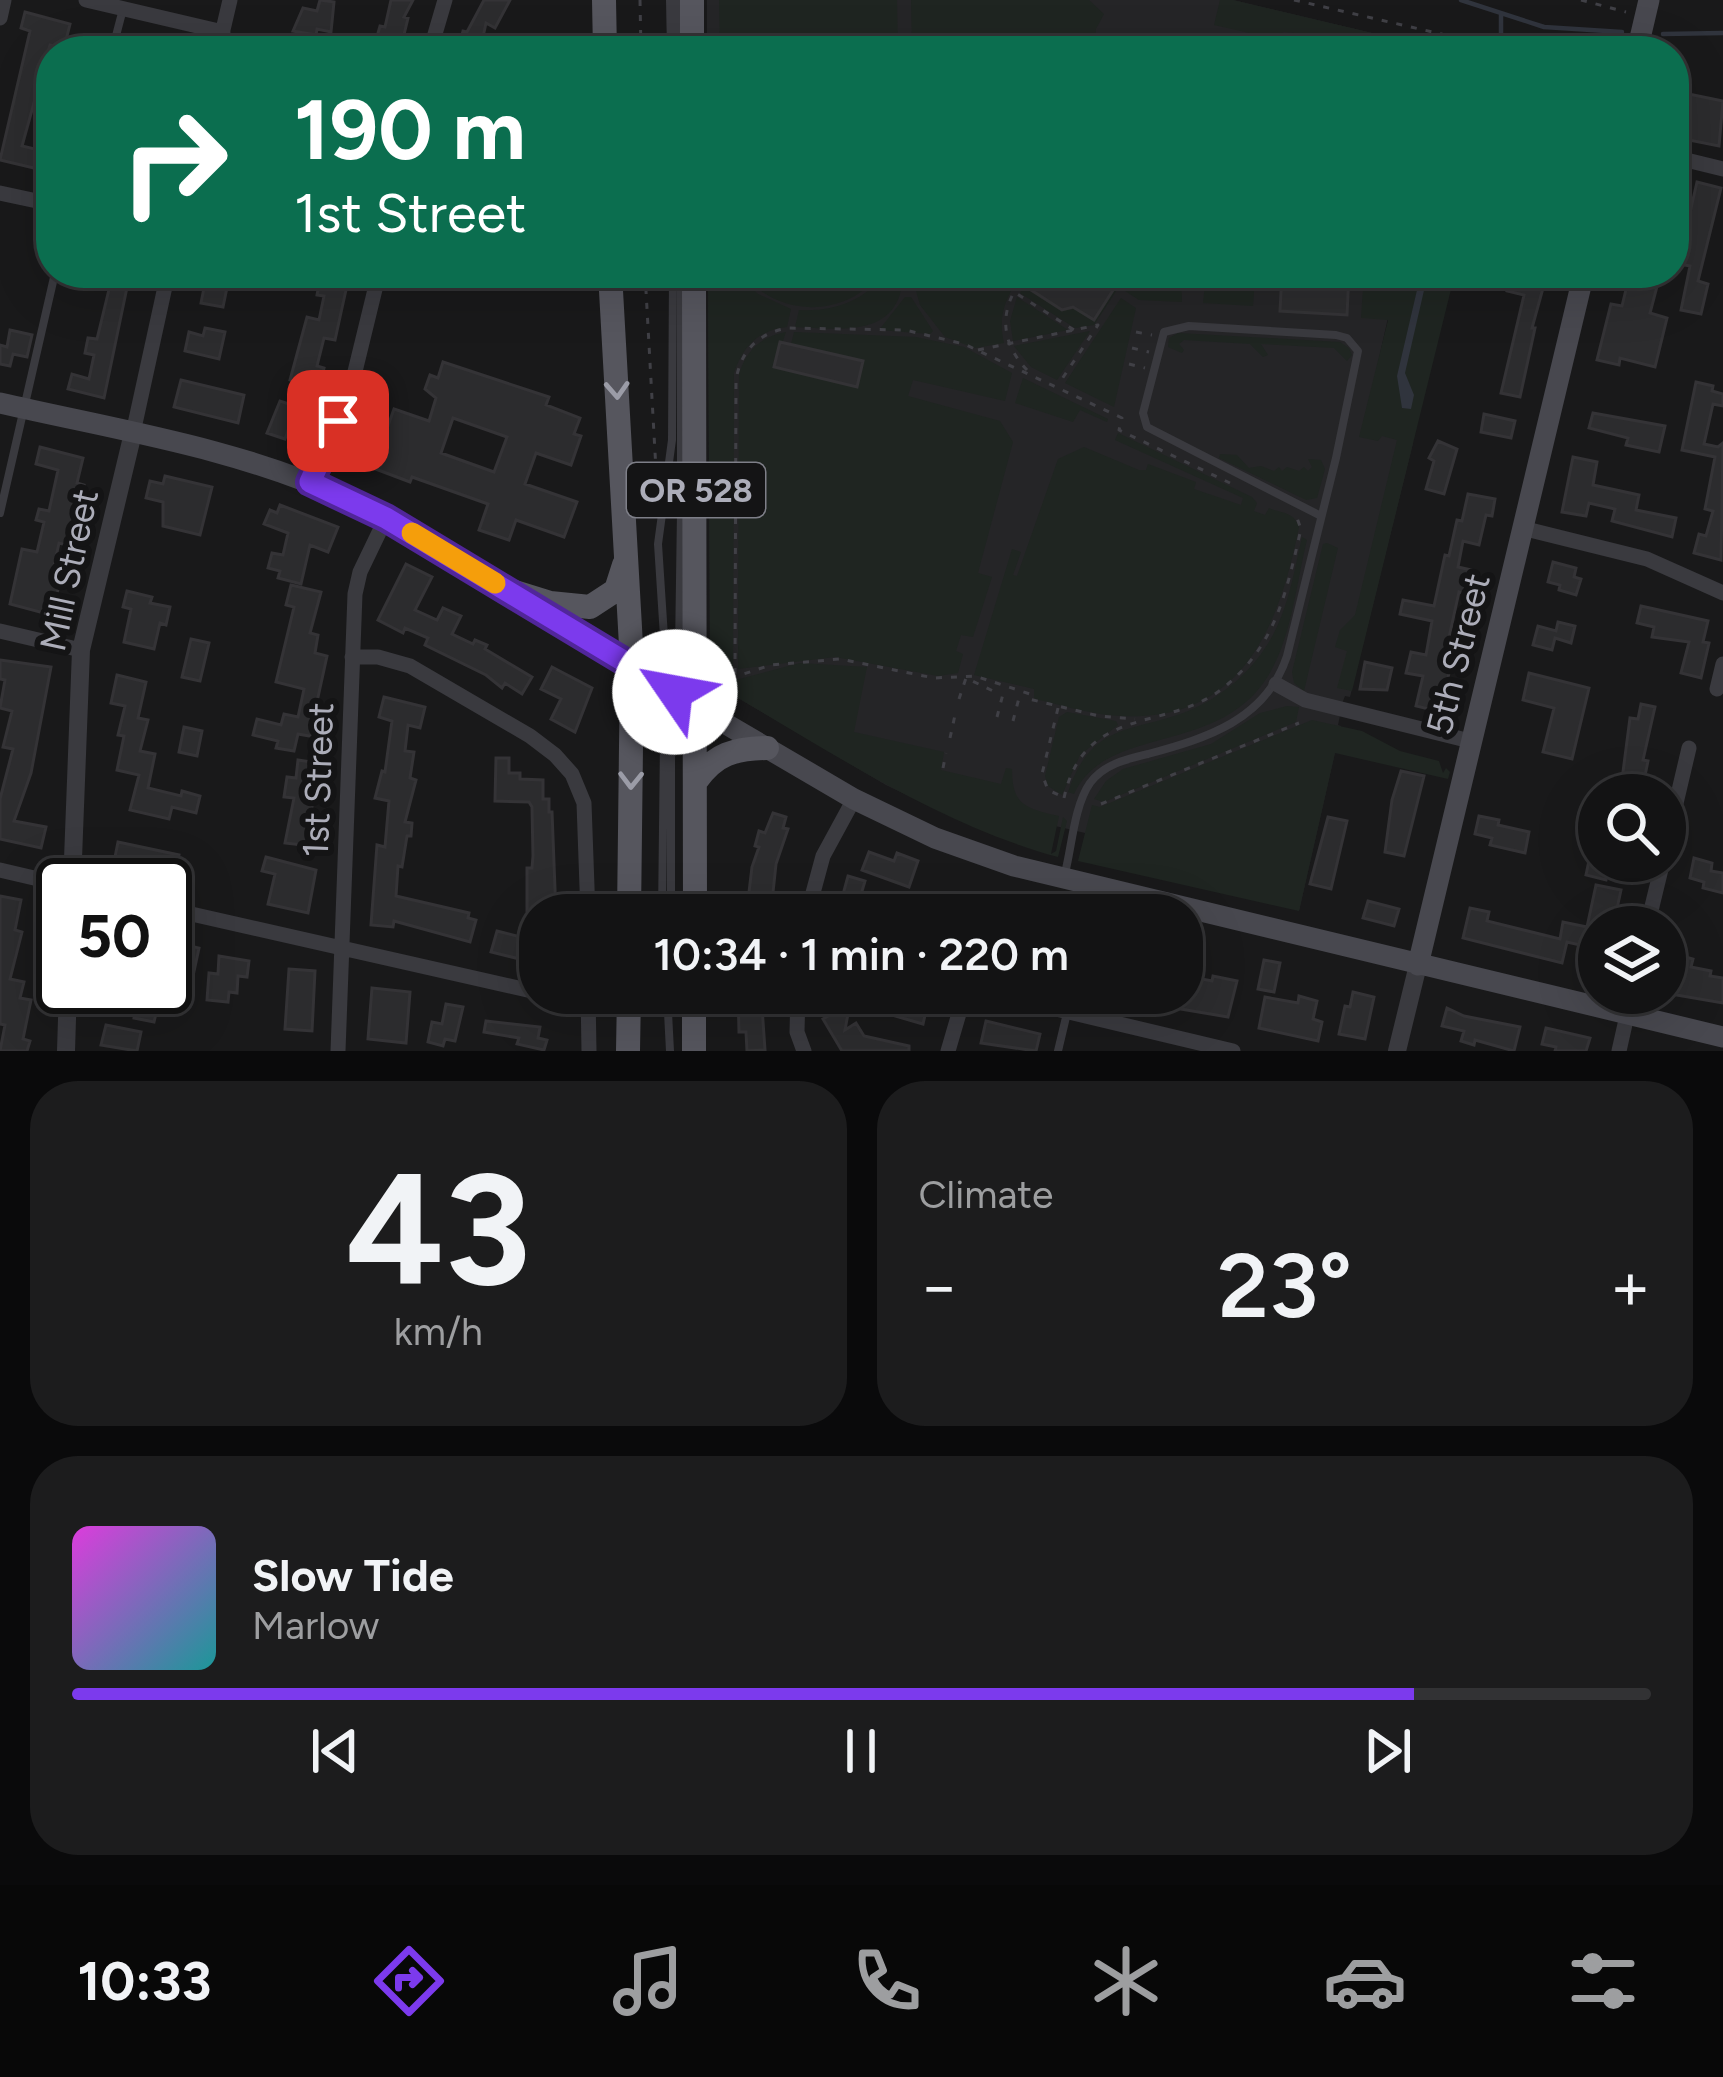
<!DOCTYPE html>
<html lang="en">
<head>
<meta charset="utf-8">
<style>
	:root { --surface:#131314; --page:#1c1c1d; --text:#f1f3f6; --muted:#9d9ea0; --line:#323234; --accent:#7c3aed }
	body { margin:0; font-family:Figtree,sans-serif; background:var(--page); color:var(--text); height:100vh; display:flex; flex-direction:column; font-size:45px; white-space:nowrap }
	* { box-sizing:border-box; margin:0 }
	p { font-size:39px; color:var(--muted) }
	.icon { flex:none; width:66px; height:66px; fill:none; stroke:currentColor; stroke-width:2; stroke-linecap:round; stroke-linejoin:round }
	.map { position:relative; height:1051px; overflow:hidden }
	.side { display:flex; flex-direction:column; gap:30px; padding:30px; background:#0a0a0b; flex:1 }
	.side>* { flex:none }
	.hud { position:absolute; left:36px; top:36px; width:1653px; height:252px; border-radius:48px; box-shadow:0 12px 48px #0002,0 0 0 3px var(--line); background:#0b6e4f; color:#fff; overflow:hidden }
	.tools { position:absolute; left:1578px; top:774px; display:grid; gap:24px }
	.tools a { display:grid; place-items:center; width:108px; height:108px; border-radius:50%; background:var(--surface); box-shadow:0 12px 48px #0002,0 0 0 3px var(--line); font-size:60px }
	.speed { position:absolute; left:36px; top:858px; display:flex; gap:24px; font-size:60px; font-weight:700; text-align:center }
	.speed>* { display:grid; place-content:center; width:156px; height:156px; border-radius:50%; background:var(--surface); box-shadow:0 12px 48px #0002,0 0 0 3px var(--line); line-height:1 }
	.speed .limit { border:6px solid #111; border-radius:18px; background:#fff; color:#111 }
	.pin { position:absolute; display:grid; place-items:center; width:102px; height:102px; color:#fff; margin:-51px; border-radius:24px; box-shadow:0 6px 18px #0006 }
	.me { position:absolute; width:132px; margin:-66px; rotate:303deg; stroke-linejoin:round; filter:drop-shadow(0 0 9px #0008) }
	.turn { display:flex; align-items:center; gap:42px; height:252px; padding:0 60px; font-size:54px }
	.turn .icon { width:156px; height:156px; stroke-width:2.5 }
	.turn b { display:block; font-size:84px; line-height:102px }
	.big { font-size:90px; font-weight:600; line-height:1.1 }
	.side .tile { flex:1; display:flex; flex-direction:column; justify-content:center; gap:18px; min-width:0; padding:0 42px; border-radius:48px; background:var(--page) }
	.side .dial { align-items:center; gap:0 }
	.dial b { font-size:156px; line-height:1 }
	.song { display:flex; align-items:center; gap:36px }
	.cover { width:144px; height:144px; border-radius:18px; background:linear-gradient(135deg,hsl(300 70% 55%),hsl(180 70% 35%)) }
	.played { height:12px; border-radius:6px; background:linear-gradient(90deg,var(--accent) 85%,var(--line) 85%) }
	.keys { display:flex; justify-content:space-around; direction:ltr }
	.heat { display:flex; justify-content:space-between; align-items:center; font-size:66px; direction:ltr }
	.side .tiles { flex:1; display:grid; gap:30px; grid-template-columns:1fr 1fr }
	.tile:last-child { grid-column:span 2 }
	.trip { position:absolute; left:519px; top:894px; width:684px; height:120px; border-radius:48px; background:var(--surface); box-shadow:0 12px 48px #0002,0 0 0 3px var(--line); font-weight:600; line-height:120px; text-align:center }
	.tab-bar { display:flex; height:192px; justify-content:space-around; align-items:center; background:#080808; color:var(--muted) }
	.tab-bar .icon { width:84px; height:84px }
	.tab-bar .on { color:var(--accent) }
	.tab-bar b { font-size:54px; color:var(--text) }
	.map>svg:first-child { display:block }
	.built { fill:#252527 }
	.green { fill:#1f2521 }
	.water { fill:#30343d }
	.lines { fill:none; stroke-linecap:round; stroke-linejoin:round }
	.stream { stroke:#30343d; stroke-width:4.5 }
	.building { fill:#2c2c2e; stroke:#343336; stroke-width:3; fill-rule:evenodd }
	.path { stroke:#404046; stroke-width:3; stroke-dasharray:6 9; stroke-linecap:butt }
	.service { stroke:#3a3a3f; stroke-width:8 }
	.minor { stroke:#3a3a3f; stroke-width:15 }
	.tertiary { stroke:#3a3a3f; stroke-width:18 }
	.secondary { stroke:#48484f; stroke-width:21 }
	.primary { stroke:#56565e; stroke-width:24 }
	.oneway { stroke:#9b9ca7 }
	.route-casing { stroke:#51269a; stroke-width:30 }
	.route { stroke:#7c3aed; stroke-width:21 }
	.slow { stroke:#f59e0b; stroke-width:21 }
	.labels { text-anchor:middle; dominant-baseline:central; stroke-width:12; stroke-linejoin:round; paint-order:stroke }
	.shield { fill:#141415; stroke:#7e7f88; stroke-width:3 }
	.shield-label { font-size:33px; font-weight:bold; fill:#acadb9 }
	.street-label { font-size:36px; fill:#acadb9; stroke:#141415 }
</style>
</head>
<body>
<div class="map">
<svg width="1723" height="1051" viewBox="0 0 1723 1051">
	<rect width="100%" height="100%" fill="#19191a"/>
	<!-- built -->
	<path class="built" d="M707 0H1233L1448 51H707Z
		M708 273H1398L1363 430 1413 443 1350 697 1345 696 1343 701 1338 725 1341 726 1299 911 1115 840 1034 821 974 827 886 785 733 695 730 675 717 676 710 661Z"/>
	<!-- green -->
	<path class="green" d="M719 0H897L898 51H720Z
		M911 0H1089L1104 14 1096 29 1094 51H912Z
		M1220 0H1233L1448 51H1365L1355 44 1303 34 1284 32 1271 38 1214 25Z
		M708 273H737L758 294 791 309 787 327C759 330 743 346 734 373L733 671 717 676 710 661Z
		M741 273H882C844 319 779 318 741 273Z
		M886 273H903C902 339 841 329 795 327L799 310C834 312 864 301 886 273Z
		M911 273H1022C1007 296 997 314 1004 343L975 348 945 337 920 305Z
		M1032 273H1038L1029 288 1062 310 1065 306 1071 310 1128 273 1094 325 1075 328 1020 293Z
		M1137 273 1181 275 1182 302 1139 300 1125 291Z
		M1364 273H1455L1352 691 1337 688 1347 651 1335 647 1340 630 1355 615 1397 440 1382 436 1378 441 1359 437 1388 320 1361 318Z
		M1206 274 1255 278 1253 306 1203 303Z
		M905 297H911L933 331 930 334 879 330Z
		M1017 297 1068 330 1013 341 1010 321Z
		M1121 298 1136 308 1114 407 1065 383Z
		M1090 331 1057 380 1031 367 1014 346Z
		M786 332 774 367 856 387 862 361 791 344 794 332 916 337 964 347 1012 373 1005 401 913 380 908 396 1000 421 1013 442 978 573 992 577 973 637 961 635 956 651 963 654 958 673 938 676 835 657 738 669 739 374C746 351 761 336 786 332Z
		M1178 333 1340 342 1349 348 1352 355 1347 361 1334 348 1261 344 1268 355 1263 357 1250 344 1184 340 1179 344 1184 350 1182 353 1168 347 1169 338Z
		M1023 378 1108 419 1107 422 1080 410 1073 422 1015 403Z
		M1118 433 1252 497 1257 503 1254 511 1265 515 1269 508C1279 513 1294 511 1299 527 1279 627 1242 722 1121 716 1093 715 1066 706 1039 700L1034 698V689L974 675 1012 549 1021 552 1013 575 1017 576 1058 459 1084 447 1139 470H1146L1148 464 1196 482 1194 489 1241 505 1243 498 1115 440Z
		M1220 454 1237 455 1249 468 1261 466 1274 471 1279 467 1282 471 1287 467 1299 471 1304 467 1308 471 1312 467 1308 459 1321 460 1325 469 1317 498 1306 500 1219 458Z
		M1302 537 1307 540C1296 584 1292 637 1268 676 1218 757 1107 723 1074 794L1068 792C1091 724 1127 733 1183 713 1215 701 1244 679 1263 651 1287 618 1293 576 1302 537Z
		M1327 543 1338 548 1304 691 1294 683 1292 672 1323 544Z
		M800 663 867 667 854 732 944 752 941 770 1001 784 1006 768 1012 769C1012 805 1025 808 1059 816L1051 854 1056 851 1063 817 1067 821 1058 857C943 826 837 756 733 695L732 681Z
		M1287 706 1299 707 1296 722 1104 802 1094 799 1106 781 1123 769 1211 744 1260 713Z
		M1067 712 1116 721 1118 725 1080 755 1062 795 1048 786 1045 776 1059 717Z
		M1312 720 1362 731 1400 751 1439 761 1443 773 1446 768 1450 772 1448 779 1335 753 1299 911 1078 861 1092 805 1100 807Z"/>
	<!-- water -->
	<path class="water" d="M1421 273H1428L1405 373 1414 395 1411 409 1402 408 1397 376Z"/>
	<g class="lines">
		<!-- stream -->
		<path class="stream" d="M1461 0 1544 27 1622 32
			M1501 15V51
			M1663 34 1723 33"/>
	</g>
	<!-- building -->
	<path class="building" d="M320 0 334 2 331 32 317 29 316 35 293 31 303 8 317 11Z
		M391 0H413L404 17 408 18 400 51H380L382 41 376 40 380 26 385 27Z
		M484 0H510L495 28 486 23 480 51H458L463 31 467 32Z
		M25 12 70 24 64 48 50 45 22 146 51 153V172L0 160 30 31 21 28Z
		M1674 91 1723 101 1719 146 1674 137Z
		M1697 182 1721 188 1698 281 1708 284 1701 314 1681 310 1690 266 1674 263V237L1684 239Z
		M113 273H130L104 398 68 389 72 374 89 379 94 355 85 353 88 338 97 339Z
		M207 273H230L223 307 201 303Z
		M1038 273H1124L1094 320 1073 307 1062 310 1028 288Z
		M1282 273H1349L1347 315 1280 311Z
		M1511 273H1532L1545 281 1532 328H1535L1520 397 1501 393 1524 295 1507 291Z
		M1630 273 1659 279 1650 313 1667 318 1655 367 1620 358 1619 365 1597 360 1611 304 1622 306Z
		M321 275 348 281 342 308 335 340 324 338 317 366 324 368 307 431 290 425 285 439 267 433 280 401 292 405 298 382 290 380 307 317 319 320 324 296 317 295Z
		M205 328 225 332 219 359 185 351 189 332 203 336Z
		M10 330 32 335 27 357 13 354 10 366 0 364V345L7 347Z
		M780 342 863 361 857 387 774 367Z
		M443 362 549 397 546 405 580 418 574 434 581 436 571 465 536 453 525 484 577 502 564 537 516 520 509 540 479 530 488 504 412 477 410 482 373 468 394 409 429 421 436 398 425 389 430 375 438 378ZM453 418 507 437 494 472 441 453Z
		M181 380 244 395 238 423 174 407Z
		M1696 382 1713 386 1712 391 1723 394V406L1713 404 1704 444 1718 447 1723 443 1721 560 1694 553 1699 534 1706 536 1713 511 1705 509 1715 457 1682 450Z
		M1593 413 1665 426 1659 452 1626 445 1628 438 1589 428Z
		M1484 414 1515 421 1511 438 1481 432Z
		M1438 441 1457 449 1444 494 1426 489 1434 461 1429 458Z
		M40 447 83 458 77 483 84 485 70 546 59 543 54 566 64 568 51 615 10 604 22 549 37 552 44 522 36 520 39 509 49 511 58 470 36 464Z
		M1573 457 1597 462 1593 485 1639 495 1636 510 1676 518 1672 537 1612 521 1615 509 1589 503 1586 516 1562 512Z
		M165 476 212 487 200 535 163 526V502L146 498 150 481 163 484Z
		M1468 494 1495 499 1492 516 1486 515 1479 545 1463 541 1458 567 1471 570 1466 594 1459 592 1448 642 1456 643 1446 686 1451 687 1445 713 1416 706 1423 676 1406 673 1411 652 1426 655 1432 621 1400 614 1403 600 1434 606 1445 555 1449 556 1457 520 1462 521Z
		M280 505 338 527 328 552 310 545 301 584 278 578 280 571 268 568 272 553 283 555 288 533 264 524 270 510 277 513Z
		M1553 562 1576 568 1574 577 1581 579 1576 595 1559 590 1560 585 1548 582Z
		M406 564 432 577 415 610 437 620 443 608 461 616 452 634 473 644 475 640 487 645 485 649 532 677 522 694 505 683 502 688 486 675 425 645 428 638 405 628 403 633 378 620Z
		M291 585 321 592 310 633 318 635 315 653 327 656 313 720 319 721 315 737 298 734 294 751 276 748 278 741 253 735 257 719 281 725 284 714 298 717 304 689 276 682 294 607 286 605Z
		M127 591 152 597 150 603 170 607 166 625 160 623 154 649 124 642 131 609 123 607Z
		M1641 606 1708 621 1703 642 1709 643 1701 678 1681 673 1689 642 1652 637 1654 627 1637 623Z
		M1558 622 1575 626 1571 643 1555 638 1552 650 1533 645 1538 626 1556 631Z
		M191 639 209 643 200 681 182 677Z
		M0 660 51 667 31 773 14 821 46 827 41 848 0 839V799L13 749 3 747 12 711 0 708 5 680 0 679Z
		M1365 662 1392 668 1387 690 1360 689Z
		M552 667 592 688 575 732 551 719 561 699 541 689Z
		M1529 673 1589 688 1572 759 1543 752 1554 708 1523 700Z
		M117 675 146 682 138 718 148 720 140 751 155 754 148 788 181 796 182 791 200 796 196 813 172 807 169 819 130 810 139 775 117 770 124 736 118 735 125 706 111 703Z
		M384 697 425 707 420 728 408 725 405 751 414 752 410 778 416 780 405 822 412 823 411 836H407L402 867 398 866 396 896 469 913 468 918 476 920 470 942 394 921 393 927 371 925 377 845 385 847 389 801 375 798 382 771 385 772 392 721 379 717Z
		M1641 704 1655 707 1643 760 1648 761 1641 795H1620L1630 718 1638 719Z
		M184 727 202 731 197 756 179 752Z
		M496 758H509V773H520V779L543 780V799H549V812H552L556 915 527 911V868H532L533 856 532 807 529 802 495 801Z
		M298 760 318 763 311 814H314L312 846 285 843 294 798 284 797 287 777 296 778Z
		M1401 771 1424 776 1404 856 1385 852 1392 800Z
		M773 813 786 817 783 828 788 829 776 864 771 911 747 909 752 867 759 847 755 846 759 831 765 833Z
		M1479 816 1499 820 1498 825 1529 832 1525 853 1490 845 1492 838 1475 834Z
		M1328 817 1347 821 1331 889 1310 884Z
		M1594 837 1599 838V861H1610L1606 880 1586 875Z
		M118 842 179 855 175 875 114 862Z
		M869 852 894 861 897 853 918 861 909 887 862 870Z
		M266 857 316 870 308 913 268 904 275 874 262 871Z
		M1694 858 1712 863 1711 871 1723 873V893L1703 888 1704 882 1690 878Z
		M848 876 865 881 855 915 838 913Z
		M1596 885 1621 890 1613 927H1599V965L1586 963 1589 947 1567 942 1562 963 1463 938 1470 908 1489 912 1487 921 1560 939 1563 922 1587 927Z
		M0 896 21 900 15 930 22 932 10 979 24 982 20 998 31 1000 23 1039 30 1041 27 1051H0L5 1025 0 1024Z
		M1368 901 1399 909 1394 926 1363 918Z
		M497 931 540 942V964L491 952Z
		M165 940 199 948 193 976 165 965Z
		M1671 953 1693 959 1691 967 1711 971 1710 976 1723 978V1003L1665 993Z
		M219 956 249 961 247 977 238 976 237 993 229 992 228 1002 207 1000 209 973 218 974Z
		M1264 960 1280 963 1274 992 1258 989Z
		M289 969 315 971 312 1031 285 1029Z
		M1187 976 1212 981 1213 976 1237 981 1228 1017 1163 1006 1166 993H1182Z
		M119 987H155L153 996 160 997 154 1022 134 1018 136 1008 116 1004Z
		M372 988 410 992 406 1043 368 1039Z
		M1353 992 1374 997 1365 1039 1339 1034 1345 1006 1350 1007Z
		M738 993H761L765 1050 747 1051 746 1032H739Z
		M909 993H930L923 1024 885 1013 889 998 907 1001Z
		M1299 996 1317 1001 1313 1019 1322 1022 1318 1041 1259 1028 1265 997 1298 1003Z
		M850 1003 845 1030 856 1023 864 1036 909 1046V1051H842L823 1019Z
		M446 1004 463 1007 455 1041 445 1039 443 1046 428 1042 432 1022 442 1024Z
		M1447 1008 1464 1016 1520 1027 1514 1051 1475 1040 1474 1045 1461 1041 1464 1031 1442 1026Z
		M486 1021 540 1027 538 1038 547 1040 544 1050 517 1044 519 1038 484 1032Z
		M986 1021 1040 1034 1036 1051 981 1043Z
		M106 1025 141 1032 137 1051 101 1045Z
		M1546 1028 1590 1038 1586 1051H1555L1556 1047 1542 1044Z"/>
	<g class="lines">
		<!-- path -->
		<path class="path" d="M640 0 641 51
			M1294 0 1467 40 1465 51
			M1581 0 1626 12
			M645 273 656 470
			M1136 332 1152 335
			M1132 348 1149 352
			M978 350 1098 325 1058 385
			M1129 364 1145 368
			M1027 370C1005 347 999 320 1014 292L1074 330
			M735 674 736 380C741 351 757 334 787 328L905 330 964 344 1122 418 1119 430 1230 483
			M716 683 771 665 840 659 934 678 975 676 1030 694 1029 699 1099 716 1135 719
			M959 699 966 678 993 691 994 687
			M1058 708 1042 774 1048 790 1065 798
			M997 717 1003 694
			M1013 721 1019 698
			M950 738 955 715
			M943 768 946 753
			M1064 798C1085 701 1172 734 1228 684 1277 642 1287 589 1301 529L1297 518
			M1101 804 1299 723"/>
		<!-- service -->
		<path class="service" d="M670 0 671 51
			M678 0 679 51
			M112 51 123 9
			M0 513 55 273
			M1065 873C1072 846 1074 806 1090 783 1104 764 1127 759 1148 754 1207 738 1266 720 1287 656L1336 458 1358 351 1347 338 1336 335 1189 326 1164 332 1143 413 1147 427 1321 516
			M662 915 665 652 658 544 672 440 673 273
			M671 915V724L679 649 681 511V273
			M667 993 670 1051
			M1058 1051 1067 1013"/>
		<!-- minor -->
		<path class="minor" d="M86 0 223 32
			M0 18 4 0
			M218 51 230 0
			M430 51 445 0
			M1674 157 1723 169
			M0 193 51 204
			M133 433 168 273
			M310 482 350 392 379 273
			M1522 528 1647 559 1723 593
			M0 631 81 650
			M352 657H378L410 666 530 736 555 755 572 774 584 803 588 915
			M1276 684 1305 700 1470 741
			M1717 689 1723 664
			M1665 850 1689 748
			M0 870 64 885
			M165 908 589 1004
			M807 915 823 856 854 799
			M1647 927 1663 861
			M588 993 589 1051
			M798 993 797 1032 804 1051
			M989 993 1233 1051
			M338 1051 355 594 360 572 386 518
			M948 1051 965 993
			M1619 1051 1632 993"/>
		<!-- tertiary -->
		<path class="tertiary" d="M72 885 81 650 133 433
			M66 1051 68 987
			M1397 1051 1418 965"/>
		<!-- secondary -->
		<path class="secondary" d="M1637 51 1649 0
			M0 403C117 430 238 448 348 499L632 663 697 707 854 799 935 838 1014 866 1723 1037
			M1418 965 1584 273"/>
		<!-- primary -->
		<path class="primary" d="M604 0 605 51
			M692 0V51
			M610 273 632 663 629 915
			M694 273 695 915
			M505 589 550 603 590 607 616 590 624 565
			M696 781C716 753 734 749 767 748
			M628 1051 629 993
			M694 1051V993"/>
	</g>
	<!-- one-way arrows -->
	<defs><path id="oneway-chevron" d="M-2-3.5L2.5 0L-2 3.5" fill="none" stroke-width="1.6" stroke-linecap="round" stroke-linejoin="round" transform="scale(3)"/></defs>
	<g class="oneway">
		<use href="#oneway-chevron" transform="translate(617 390) rotate(87)"/>
		<use href="#oneway-chevron" transform="translate(631 780) rotate(91)"/>
	</g>
	<g class="lines">
		<!-- route casing -->
		<g class="route-casing">
			<path id="route" d="M338 421 310 482 386 518 675 692"/>
		</g>
		<!-- route -->
		<use href="#route" class="route"/>
		<!-- slow -->
		<path class="slow" d="M412 533 495 583"/>
	</g>
	<g class="labels">
		<!-- shield labels -->
		<rect class="shield" x="627" y="463" width="138" height="54" rx="9"/>
		<g class="shield-label">
			<text x="696" y="490">OR 528</text>
		</g>
		<!-- street labels -->
		<g class="street-label">
			<text transform="translate(69 570) rotate(-78)">Mill Street</text>
			<text transform="translate(1458 654) rotate(-76)">5th Street</text>
			<text transform="translate(318 780) rotate(-88)">1st Street</text>
		</g>
	</g>
</svg>
<div class="tools">
<a><svg class="icon" aria-label="search" viewBox="0 0 24 24"><circle cx="10" cy="10" r="6"/><path d="M15 15l6 6"/></svg></a>
<a><svg class="icon" aria-label="layers" viewBox="0 0 24 24"><path d="M12 4l9 5-9 5-9-5zM3 14l9 5 9-5"/></svg></a>
</div>
<div class="speed"><div class="limit">50</div></div>
<div class="pin" style="left:338px;top:421px;background:#d93025"><svg class="icon" aria-label="arrive" viewBox="0 0 24 24"><path d="M6 21V4h12l-3 4 3 4H6"/></svg></div>
<svg class="me" style="left:675px;top:692px" viewBox="-20 -20 40 40"><circle r="19" fill="#fff"/><path d="M0-13L10 11 0 6-10 11z" fill="#7c3aed"/></svg>
<div class="trip">10:34 · 1 min · 220 m</div>
<div class="hud">
<div class="turn"><svg class="icon" aria-label="right" viewBox="0 0 24 24"><path d="M7 20v-9h11M14 6l5 5-5 5"/></svg><div><b>190 m</b>1st Street</div></div>
</div>
</div>
<section class="side">
<div class="tiles">
<div class="tile dial"><b>43</b><p>km/h</p></div>
<div class="tile"><p>Climate</p>
<div class="heat"><a>−</a><b class="big">23°</b><a>+</a></div>
</div>
<div class="tile">
<div class="song"><i class="cover"></i><div><b>Slow Tide</b><p>Marlow</p></div></div>
<div class="played"></div>
<div class="keys"><svg class="icon" aria-label="previous" viewBox="0 0 24 24"><path d="M18 5L8 12l10 7zM5 5v14"/></svg><svg class="icon" aria-label="pause" viewBox="0 0 24 24"><path d="M8 5v14M16 5v14"/></svg><svg class="icon" aria-label="next" viewBox="0 0 24 24"><path d="M6 5l10 7-10 7zM19 5v14"/></svg></div>
</div>
</div>
</section>
<nav class="tab-bar">
<b>10:33</b>
<svg class="icon on" aria-label="directions" viewBox="0 0 24 24"><path d="M12 3l9 9-9 9-9-9zM9 14v-3h6M13 9l2 2-2 2"/></svg>
<svg class="icon" aria-label="music" viewBox="0 0 24 24"><path d="M9 18V5l10-2v13"/><circle cx="6" cy="18" r="3"/><circle cx="16" cy="16" r="3"/></svg>
<svg class="icon" aria-label="phone" viewBox="0 0 24 24"><path d="M5 4h4l2 5-3 2q2 4 5 5l2-3 5 2v4C11 20 4 13 5 4z"/></svg>
<svg class="icon" aria-label="climate" viewBox="0 0 24 24"><path d="M12 3v18M4 7l16 10M4 17L20 7"/></svg>
<svg class="icon" aria-label="car" viewBox="0 0 24 24"><path d="M5 17H2v-5l4-1 3-4h7l3 4 3 1v5h-3M9 17h6M6 11h13"/><circle cx="7" cy="17" r="2"/><circle cx="17" cy="17" r="2"/></svg>
<svg class="icon" aria-label="filters" viewBox="0 0 24 24"><path d="M4 7h16M4 17h16"/><circle cx="9" cy="7" r="2"/><circle cx="15" cy="17" r="2"/></svg>
</nav>
</body>
</html>
